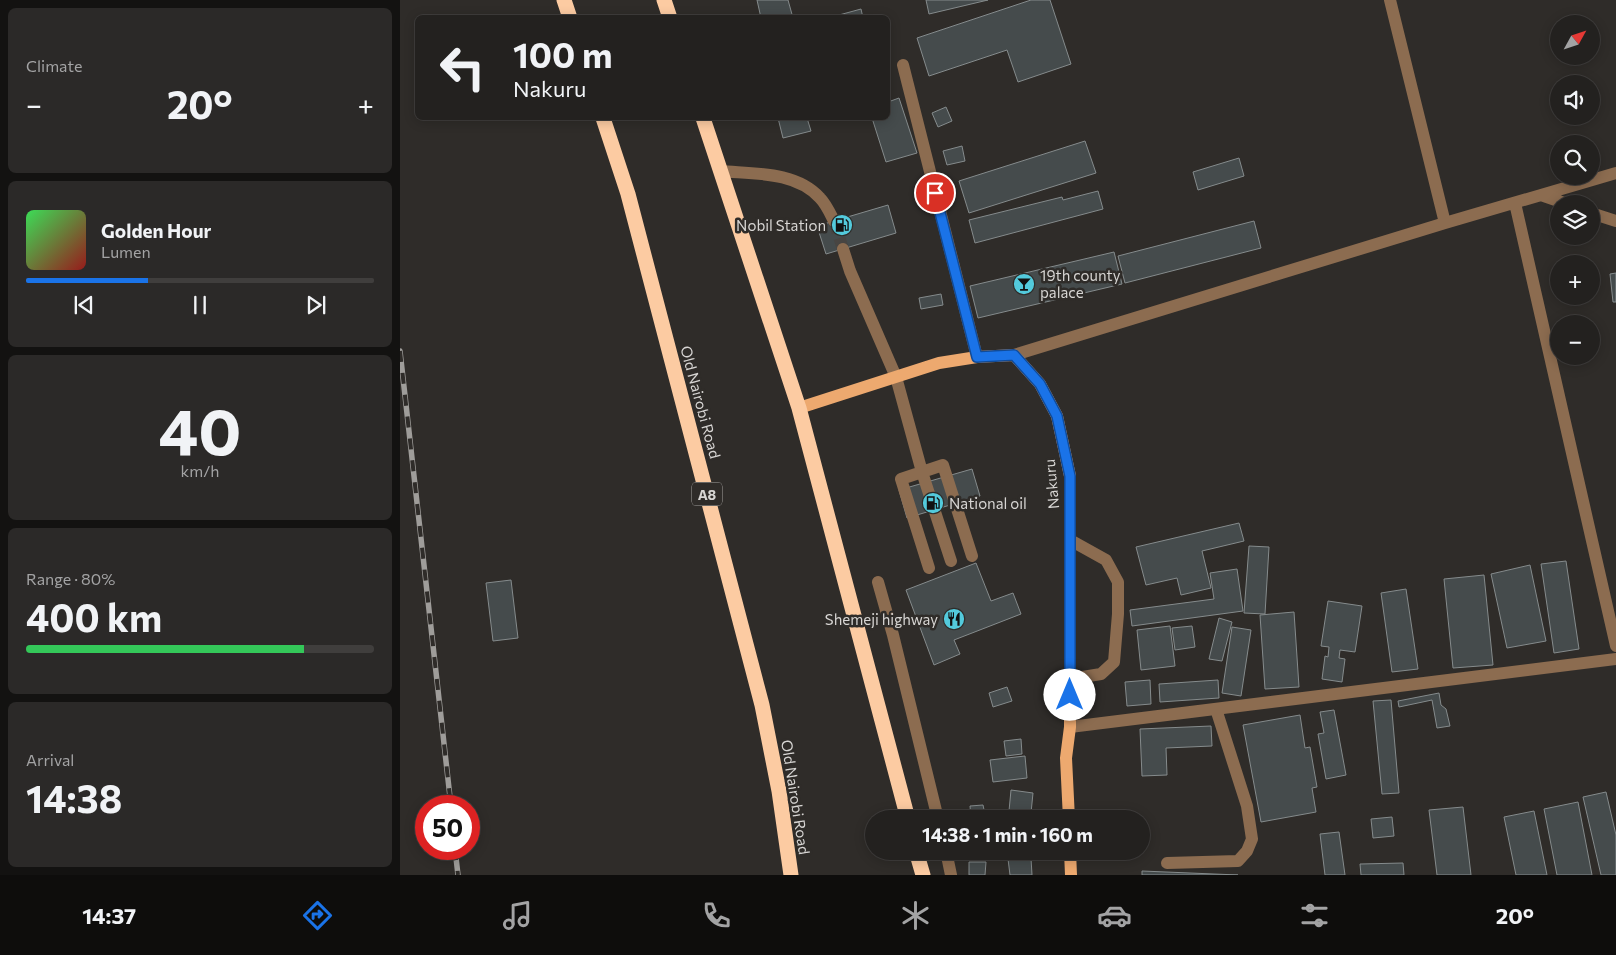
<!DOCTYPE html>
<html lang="en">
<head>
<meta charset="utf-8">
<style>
	:root { --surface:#23211f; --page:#2b2928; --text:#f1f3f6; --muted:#a3a3a4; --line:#403e3d; --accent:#1a73e8 }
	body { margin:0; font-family:Commissioner,sans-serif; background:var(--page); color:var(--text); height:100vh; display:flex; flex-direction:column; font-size:19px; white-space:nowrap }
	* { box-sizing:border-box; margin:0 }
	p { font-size:16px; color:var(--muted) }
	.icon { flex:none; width:28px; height:28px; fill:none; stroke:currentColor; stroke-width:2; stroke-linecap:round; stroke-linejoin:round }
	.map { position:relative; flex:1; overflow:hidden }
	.details { display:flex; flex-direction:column; gap:8px; padding:8px; background:#131211; width:400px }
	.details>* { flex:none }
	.banner { position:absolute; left:15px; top:15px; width:475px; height:105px; border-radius:8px; box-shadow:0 2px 12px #0003,0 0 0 1px var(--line); background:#23211f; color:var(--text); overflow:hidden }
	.needle { width:32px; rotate:50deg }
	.controls { position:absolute; left:1150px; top:15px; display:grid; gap:10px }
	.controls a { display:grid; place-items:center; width:50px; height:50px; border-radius:50%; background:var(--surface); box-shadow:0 2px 12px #0003,0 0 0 1px var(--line); font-size:25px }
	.speed { position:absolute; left:15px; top:795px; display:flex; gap:10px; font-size:25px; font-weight:700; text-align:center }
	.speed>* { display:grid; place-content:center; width:65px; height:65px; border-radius:50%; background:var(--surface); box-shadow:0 2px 12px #0003,0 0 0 1px var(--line); line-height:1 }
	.speed .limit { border:8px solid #d22; background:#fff; color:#111 }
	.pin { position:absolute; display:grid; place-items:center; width:42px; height:42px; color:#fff; margin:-21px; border:2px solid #fff; border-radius:50%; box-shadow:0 1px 5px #0007 }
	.me { position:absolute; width:55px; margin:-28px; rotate:0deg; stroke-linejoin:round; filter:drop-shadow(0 0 4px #0008) }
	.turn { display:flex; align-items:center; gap:18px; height:105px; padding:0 15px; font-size:22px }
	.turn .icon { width:65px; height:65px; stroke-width:2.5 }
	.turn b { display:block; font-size:35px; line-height:42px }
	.big { font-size:38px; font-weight:700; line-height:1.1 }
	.details .tile { flex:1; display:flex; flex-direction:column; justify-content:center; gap:8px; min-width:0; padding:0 18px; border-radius:8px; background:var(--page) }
	.details .dial { align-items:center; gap:0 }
	.dial b { font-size:65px; line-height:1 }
	.song { display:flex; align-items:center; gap:15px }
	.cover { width:60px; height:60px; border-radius:8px; background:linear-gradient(135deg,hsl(130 70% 55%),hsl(0 70% 35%)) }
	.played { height:5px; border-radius:2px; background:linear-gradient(90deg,var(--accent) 35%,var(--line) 35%) }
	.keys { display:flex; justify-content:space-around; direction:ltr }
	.heat { display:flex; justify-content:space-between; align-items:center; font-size:28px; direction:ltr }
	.charge { height:8px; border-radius:4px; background:linear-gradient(90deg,#34c759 80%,var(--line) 0) }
	.trip { position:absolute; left:465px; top:810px; width:285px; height:50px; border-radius:25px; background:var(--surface); box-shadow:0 2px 12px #0003,0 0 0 1px var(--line); font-weight:700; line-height:50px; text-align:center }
	.tab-bar { display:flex; height:80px; justify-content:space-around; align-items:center; background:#0e0d0c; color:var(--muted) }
	.tab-bar .icon { width:35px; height:35px }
	.tab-bar .on { color:var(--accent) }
	.tab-bar b { font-size:22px; color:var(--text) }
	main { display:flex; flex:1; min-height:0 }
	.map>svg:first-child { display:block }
	.building { fill:#454b4c; stroke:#858b8c }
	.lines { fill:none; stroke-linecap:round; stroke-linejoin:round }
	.minor-tunnel { stroke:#484542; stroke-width:12; stroke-dasharray:12 6; stroke-linecap:butt }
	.minor { stroke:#8c6c50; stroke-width:12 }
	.major { stroke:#eda96f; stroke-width:12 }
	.highway { stroke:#fccba2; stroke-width:15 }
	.rail-casing { stroke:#9f9d9a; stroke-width:5.5 }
	.rail { stroke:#2f2c29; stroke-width:4; stroke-dasharray:11; stroke-linecap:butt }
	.route-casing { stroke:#114b97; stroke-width:12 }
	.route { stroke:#1a73e8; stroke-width:9 }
	.labels { text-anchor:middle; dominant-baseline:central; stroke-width:5; stroke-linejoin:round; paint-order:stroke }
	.shield { fill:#2f2c29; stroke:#a5a2a0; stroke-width:1 }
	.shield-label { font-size:14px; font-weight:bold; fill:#d7d5d3 }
	.poi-label { font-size:15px; fill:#d7d5d3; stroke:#2f2c29; text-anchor:end }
	.street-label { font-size:15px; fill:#d7d5d3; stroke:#2f2c29 }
</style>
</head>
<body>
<main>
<section class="details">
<div class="tile"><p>Climate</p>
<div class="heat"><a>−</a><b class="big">20°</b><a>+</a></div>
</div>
<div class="tile">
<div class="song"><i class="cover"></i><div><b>Golden Hour</b><p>Lumen</p></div></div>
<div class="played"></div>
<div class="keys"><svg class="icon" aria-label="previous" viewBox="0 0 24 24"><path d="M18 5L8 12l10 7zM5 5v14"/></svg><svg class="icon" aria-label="pause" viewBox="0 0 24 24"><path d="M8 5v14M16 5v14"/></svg><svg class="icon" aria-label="next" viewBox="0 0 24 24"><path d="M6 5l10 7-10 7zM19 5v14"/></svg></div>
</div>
<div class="tile dial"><b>40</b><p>km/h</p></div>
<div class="tile"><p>Range · 80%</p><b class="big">400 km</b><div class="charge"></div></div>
<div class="tile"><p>Arrival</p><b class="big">14:38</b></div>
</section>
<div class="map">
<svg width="1216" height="875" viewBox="0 0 1216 875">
	<rect width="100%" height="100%" fill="#2f2c29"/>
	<!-- building -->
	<path class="building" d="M357 0H388L393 18H361Z
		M526 0H588L529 14Z
		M631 0H650L671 64 618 82 607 50 529 76 517 38Z
		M461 9 463 18H428Z
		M499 98 517 153 486 162 472 118H488V102Z
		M546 107 552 121 538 127 532 113Z
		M378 118H407L411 131 383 138Z
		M685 141 696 173 569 213 559 181Z
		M562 146 565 161 547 165 543 151Z
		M839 158 844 176 798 190 793 172Z
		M698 191 703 209 575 243 569 220 662 197 663 200Z
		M488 205 496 233 426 254 417 226Z
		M854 221 861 248 725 283 718 256Z
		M714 252 722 284 578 318 570 286Z
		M1216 273V302H1213L1210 274Z
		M541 294 543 305 521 309 519 298Z
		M572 469 580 496 507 518 499 490Z
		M839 523 844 541 802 551 811 588 781 595 777 578 746 585 736 547Z
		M849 546 869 547 865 614 844 613Z
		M1166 561 1179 649 1154 653 1141 564Z
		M576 563 591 601 613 593 621 614 554 640 560 654 534 665 506 590Z
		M1130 565 1146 641 1107 648 1091 574Z
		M837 569 843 611 732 626 730 610 814 599 810 573Z
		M1084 575 1093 665 1053 668 1044 579Z
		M111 580 118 638 93 641 86 583Z
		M1006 589 1018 669 992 672 981 593Z
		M928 601 962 606 955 652 940 650 939 658 945 659 942 682 922 679 925 656 928 657 929 647 921 646Z
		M894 612 899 687 865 689 860 615Z
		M819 618 832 622 822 661 809 659Z
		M770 626 775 666 741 670 737 630Z
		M792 626 795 647 775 650 772 628Z
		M832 627 851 630 841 696 822 693Z
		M750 680 751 704 727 706 725 682Z
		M818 680 819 698 760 702 759 684Z
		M607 687 612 701 593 707 589 693Z
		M1039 693 1041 705 1046 709 1050 726 1037 728 1032 700 999 707 998 701Z
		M991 700 999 793 982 794 973 701Z
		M934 710 946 775 926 779 918 734 924 733 920 712Z
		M900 715 905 748 910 747 917 787 912 788 916 812 861 822 843 725Z
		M811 726 812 746 766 748 767 775 742 776 740 729Z
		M621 739 622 754 606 756 604 741Z
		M625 756 627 778 593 782 590 760Z
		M611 790 633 793 631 813 609 811Z
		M1206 792 1216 835V875H1201L1183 797Z
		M1178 802 1192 875H1157L1144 809Z
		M583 805 586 819H571L570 806Z
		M1063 807 1071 875H1037L1029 810Z
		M1134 811 1147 875H1116L1104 817Z
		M612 815H632V819H612Z
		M992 817 994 836 973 838 971 819Z
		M939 832 945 875H925L920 834Z
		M617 851H640V855L617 857Z
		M631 858 632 875H610L608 859Z
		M569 862H586L585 875H569Z
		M1003 863 1004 875H961L960 864Z
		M742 871 838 875H742Z"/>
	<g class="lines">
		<!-- minor-tunnel -->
		<path class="minor-tunnel" d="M434 221 443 249"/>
		<!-- minor -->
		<path class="minor" d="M990 0 1045 223
			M503 65 577 357
			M320 171C353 174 396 171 420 198 426 204 430 213 434 221
			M1141 195 1167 204
			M1115 203 1216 646
			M1191 213 1216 221
			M443 249 450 271 496 377 522 472 551 561
			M614 355 1045 223 1216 173
			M529 568 501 479 543 465 572 556
			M478 582 493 635 538 819
			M670 679 701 674 714 662 718 614V582L706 560 670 540
			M670 727 1216 659
			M546 851 551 875
			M767 863 838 861 847 851 852 839 847 806 816 709"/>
		<!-- major -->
		<path class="major" d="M399 408 539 363 577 357 614 355 640 384 657 416 670 476V727L666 758 669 819
			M670 851 671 875"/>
		<!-- highway -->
		<path class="highway" d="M164 0 170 18
			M264 0 270 18
			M203 118 228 194 362 705 379 791 391 875
			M303 118 399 408 508 819
			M516 851 523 875"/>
		<!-- rail casing -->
		<g class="rail-casing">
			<path id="rail" d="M0 351 51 806
				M55 849 58 875"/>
		</g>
		<!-- rail -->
		<use href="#rail" class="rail"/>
	</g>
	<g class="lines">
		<!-- route casing -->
		<g class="route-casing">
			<path id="route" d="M535 193 577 357 614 355 640 384 657 416 670 476V695"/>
		</g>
		<!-- route -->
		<use href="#route" class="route"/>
	</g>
	<!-- icons -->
	<defs>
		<g id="fuel-disc" transform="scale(1.125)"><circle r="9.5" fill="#53cadc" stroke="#2f2c29"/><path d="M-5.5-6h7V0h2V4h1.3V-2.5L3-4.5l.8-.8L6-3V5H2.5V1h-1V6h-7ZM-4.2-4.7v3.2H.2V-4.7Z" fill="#111"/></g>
		<g id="bar-disc" transform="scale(1.125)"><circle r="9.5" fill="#53cadc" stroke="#2f2c29"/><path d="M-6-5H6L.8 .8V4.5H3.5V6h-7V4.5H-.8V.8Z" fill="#111"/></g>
		<g id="restaurant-disc" transform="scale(1.125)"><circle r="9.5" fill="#53cadc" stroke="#2f2c29"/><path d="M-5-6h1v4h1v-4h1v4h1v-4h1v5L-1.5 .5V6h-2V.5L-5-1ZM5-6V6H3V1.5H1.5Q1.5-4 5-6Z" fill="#111"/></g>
	</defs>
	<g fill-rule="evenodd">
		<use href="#fuel-disc" x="442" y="225"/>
		<use href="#bar-disc" x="624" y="284"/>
		<use href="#fuel-disc" x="533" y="503"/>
		<use href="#restaurant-disc" x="554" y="619"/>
	</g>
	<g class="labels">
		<!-- shield labels -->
		<rect class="shield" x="292" y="482.5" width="30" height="23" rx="4"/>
		<g class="shield-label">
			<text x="307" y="494">A8</text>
		</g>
		<!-- poi labels -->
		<g class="poi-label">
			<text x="426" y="225">Nobil Station</text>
			<text x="640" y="275" text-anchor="start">19th county<tspan x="640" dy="17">palace</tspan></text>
			<text x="549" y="503" text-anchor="start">National oil</text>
			<text x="538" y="619">Shemeji highway</text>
		</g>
		<!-- street labels -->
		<g class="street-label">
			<text transform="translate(301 402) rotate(75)">Old Nairobi Road</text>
			<text transform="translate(651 484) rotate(-95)">Nakuru</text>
			<text transform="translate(396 797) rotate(81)">Old Nairobi Road</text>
		</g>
	</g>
</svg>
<div class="controls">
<a><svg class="needle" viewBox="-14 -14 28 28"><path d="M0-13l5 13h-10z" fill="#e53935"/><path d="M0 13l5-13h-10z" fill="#a3a3a4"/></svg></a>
<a><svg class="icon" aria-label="sound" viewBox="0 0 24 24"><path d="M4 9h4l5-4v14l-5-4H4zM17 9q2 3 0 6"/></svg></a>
<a><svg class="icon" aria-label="search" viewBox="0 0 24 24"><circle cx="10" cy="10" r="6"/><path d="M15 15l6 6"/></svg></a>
<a><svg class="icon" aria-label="layers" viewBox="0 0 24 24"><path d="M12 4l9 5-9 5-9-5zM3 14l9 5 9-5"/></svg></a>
<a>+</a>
<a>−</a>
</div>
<div class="speed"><div class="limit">50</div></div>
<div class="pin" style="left:535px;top:193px;background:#d93025"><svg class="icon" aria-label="arrive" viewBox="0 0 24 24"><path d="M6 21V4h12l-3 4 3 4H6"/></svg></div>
<svg class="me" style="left:670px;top:695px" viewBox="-20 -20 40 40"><circle r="19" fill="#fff"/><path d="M0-13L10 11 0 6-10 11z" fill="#1a73e8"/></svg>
<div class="trip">14:38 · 1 min · 160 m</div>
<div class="banner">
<div class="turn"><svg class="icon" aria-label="left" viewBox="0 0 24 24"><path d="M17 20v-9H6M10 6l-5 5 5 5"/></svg><div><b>100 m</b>Nakuru</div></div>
</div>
</div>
</main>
<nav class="tab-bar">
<b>14:37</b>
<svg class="icon on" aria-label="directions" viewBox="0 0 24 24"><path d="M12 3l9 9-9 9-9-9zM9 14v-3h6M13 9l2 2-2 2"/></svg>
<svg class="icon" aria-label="music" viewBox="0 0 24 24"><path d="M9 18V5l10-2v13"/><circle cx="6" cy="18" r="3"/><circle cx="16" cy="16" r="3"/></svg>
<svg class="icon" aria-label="phone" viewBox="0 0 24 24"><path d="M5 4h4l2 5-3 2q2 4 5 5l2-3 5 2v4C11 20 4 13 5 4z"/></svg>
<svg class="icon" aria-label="climate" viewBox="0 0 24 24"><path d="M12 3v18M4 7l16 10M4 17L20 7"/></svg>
<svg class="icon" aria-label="car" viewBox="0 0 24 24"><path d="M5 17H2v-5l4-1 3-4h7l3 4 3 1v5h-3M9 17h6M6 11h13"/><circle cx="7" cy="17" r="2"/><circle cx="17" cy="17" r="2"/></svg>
<svg class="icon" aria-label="filters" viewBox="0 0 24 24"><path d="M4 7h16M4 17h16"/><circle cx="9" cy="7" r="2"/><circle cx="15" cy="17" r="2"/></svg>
<b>20°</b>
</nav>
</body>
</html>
